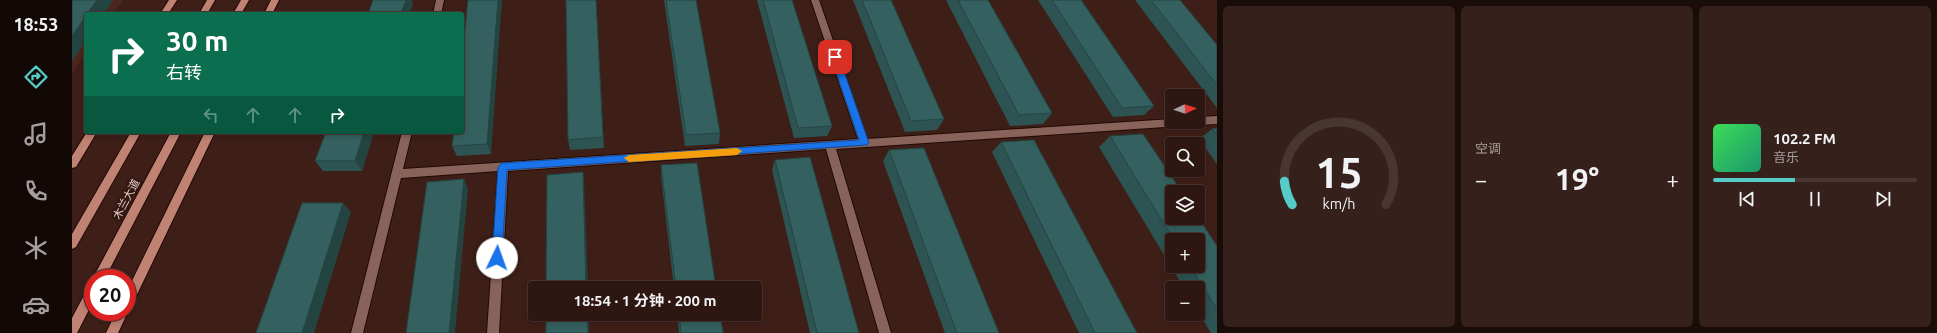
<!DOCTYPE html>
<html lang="zh">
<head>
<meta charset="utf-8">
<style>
	:root { --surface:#2e1712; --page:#36201b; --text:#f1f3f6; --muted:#a79f9f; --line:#493632; --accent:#54cdc8 }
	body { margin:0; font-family:Ubuntu,"Noto Sans SC",sans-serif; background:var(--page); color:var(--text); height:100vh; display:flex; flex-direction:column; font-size:15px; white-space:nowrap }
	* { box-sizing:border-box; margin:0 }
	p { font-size:13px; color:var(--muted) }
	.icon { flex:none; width:22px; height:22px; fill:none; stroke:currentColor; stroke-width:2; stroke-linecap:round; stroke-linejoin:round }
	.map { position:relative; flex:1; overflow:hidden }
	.side { display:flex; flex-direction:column; gap:6px; padding:6px; background:#190d0a; width:720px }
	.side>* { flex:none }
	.hud { position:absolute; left:12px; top:12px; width:380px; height:122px; border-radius:4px; box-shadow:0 2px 6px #0003,0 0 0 1px var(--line); background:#0b6e4f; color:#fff; overflow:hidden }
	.needle { width:26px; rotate:86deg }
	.tools { position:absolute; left:1093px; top:89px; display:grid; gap:8px }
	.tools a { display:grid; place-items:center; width:40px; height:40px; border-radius:4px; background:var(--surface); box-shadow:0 2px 6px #0003,0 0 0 1px var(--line); font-size:20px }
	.speed { position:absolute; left:12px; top:269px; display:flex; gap:8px; font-size:20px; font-weight:700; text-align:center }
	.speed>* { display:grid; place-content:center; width:52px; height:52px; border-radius:50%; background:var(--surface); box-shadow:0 2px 6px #0003,0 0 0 1px var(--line); line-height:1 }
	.speed .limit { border:6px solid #d22; background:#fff; color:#111 }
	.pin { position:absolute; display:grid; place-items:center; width:34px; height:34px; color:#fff; margin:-17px; border-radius:8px; box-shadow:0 2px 6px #0006 }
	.me { position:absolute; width:44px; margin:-22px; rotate:3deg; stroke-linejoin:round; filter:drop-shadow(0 0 3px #0008) }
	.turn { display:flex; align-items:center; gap:14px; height:84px; padding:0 16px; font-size:18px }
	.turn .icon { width:52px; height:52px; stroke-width:2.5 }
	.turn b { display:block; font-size:28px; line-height:34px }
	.lanes { display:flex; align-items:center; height:38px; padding:0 16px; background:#0003; justify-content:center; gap:20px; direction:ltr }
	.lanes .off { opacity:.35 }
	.big { font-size:30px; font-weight:700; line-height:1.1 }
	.side .widget { flex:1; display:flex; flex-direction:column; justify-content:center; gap:6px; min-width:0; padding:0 14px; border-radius:6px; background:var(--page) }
	.side .dial { align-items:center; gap:0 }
	.dial svg { height:104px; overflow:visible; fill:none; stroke:var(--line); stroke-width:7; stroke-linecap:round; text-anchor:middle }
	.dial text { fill:var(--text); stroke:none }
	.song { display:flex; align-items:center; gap:12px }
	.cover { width:48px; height:48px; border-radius:6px; background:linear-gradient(135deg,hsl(130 70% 55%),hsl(160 70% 35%)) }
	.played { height:4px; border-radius:2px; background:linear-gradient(90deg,var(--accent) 40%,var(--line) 40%) }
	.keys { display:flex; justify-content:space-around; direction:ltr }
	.heat { display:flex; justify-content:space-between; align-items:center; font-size:22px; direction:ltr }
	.side .tiles { flex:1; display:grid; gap:6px; grid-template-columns:repeat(3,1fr) }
	.trip { position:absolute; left:456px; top:281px; width:234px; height:40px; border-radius:4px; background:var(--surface); box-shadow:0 2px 6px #0003,0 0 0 1px var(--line); font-weight:700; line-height:40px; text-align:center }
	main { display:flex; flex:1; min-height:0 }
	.dock { display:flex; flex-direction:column; width:72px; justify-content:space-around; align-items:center; background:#120907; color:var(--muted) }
	.dock .icon { width:28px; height:28px }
	.dock .selected { color:var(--accent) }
	.dock b { font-size:18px; color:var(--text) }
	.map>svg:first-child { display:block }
	.built { fill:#4c261d }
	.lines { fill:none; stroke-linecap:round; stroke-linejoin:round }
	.service-casing { stroke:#230803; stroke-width:2 }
	.primary-casing { stroke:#230803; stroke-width:2 }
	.service { fill:#88635a; fill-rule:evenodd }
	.primary { fill:#bf8273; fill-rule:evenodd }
	.wall { fill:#2d5352; fill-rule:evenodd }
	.shaded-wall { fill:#244442 }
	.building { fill:#34615f; stroke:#244442 }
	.route { fill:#1a73e8; stroke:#114b97 }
	.slow { fill:#f59e0b }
	.labels { text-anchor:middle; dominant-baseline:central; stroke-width:4; stroke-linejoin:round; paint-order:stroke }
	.street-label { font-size:11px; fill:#e3cec8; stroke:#33160f }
</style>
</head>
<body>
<main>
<nav class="dock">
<b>18:53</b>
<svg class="icon selected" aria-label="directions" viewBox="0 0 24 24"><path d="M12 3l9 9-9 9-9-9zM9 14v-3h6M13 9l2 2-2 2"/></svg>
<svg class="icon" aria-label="music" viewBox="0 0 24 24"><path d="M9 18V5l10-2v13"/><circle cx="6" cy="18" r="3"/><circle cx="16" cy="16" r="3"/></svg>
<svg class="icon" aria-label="phone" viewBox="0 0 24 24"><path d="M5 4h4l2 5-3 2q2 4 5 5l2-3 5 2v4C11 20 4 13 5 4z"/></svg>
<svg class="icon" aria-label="climate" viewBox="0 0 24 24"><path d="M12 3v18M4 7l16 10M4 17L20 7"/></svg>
<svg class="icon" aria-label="car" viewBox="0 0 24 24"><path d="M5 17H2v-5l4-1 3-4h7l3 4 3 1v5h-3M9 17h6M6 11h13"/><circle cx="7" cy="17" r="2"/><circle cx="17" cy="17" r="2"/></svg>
</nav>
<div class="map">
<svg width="1145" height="333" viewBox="0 0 1145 333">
	<rect width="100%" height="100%" fill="#3e1f18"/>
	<!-- built -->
	<path class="built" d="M0 0H51L41 14H14V53L0 73Z"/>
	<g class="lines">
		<!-- service casing -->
		<g class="service-casing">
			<path id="service" d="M364 0H372L369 14H361Z
				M739 0H747L795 139 1100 119V122H1113L1108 126 764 149 819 333H807L754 149 436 171 427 333H415L426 171 329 178 291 333H279L330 132H340L331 169 786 139Z
				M1145 116V124L1126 125 1122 122H1126V117Z"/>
		</g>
		<!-- primary casing -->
		<g class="primary-casing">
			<path id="primary" d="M97 0H105L96 14H88Z
				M135 0H143L135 14H127Z
				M169 0H177L169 14H161Z
				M199 0H207L200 14H192Z
				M15 132H25L4 167 0 168V156Z
				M59 132H69L4 247 0 249V234Z
				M99 132H109L33 278H21Z
				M133 132H143L59 307 55 308V291Z
				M21 285V302L5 333H0V318L17 286Z
				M55 310 56 312 46 333H34L44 312H55Z"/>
		</g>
		<!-- service -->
		<use href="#service" class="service"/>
		<!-- primary -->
		<use href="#primary" class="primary"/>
	</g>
	<!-- wall -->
	<path class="wall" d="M396 0 419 154 385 156 380 146Z
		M524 0 532 148 498 150 496 140Z
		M592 0H624L648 133 647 144 613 146Z
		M685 0H720L760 126 755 136 722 138Z
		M781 0H819L872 119 865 130 833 132Z
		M874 0H916L980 113 971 124 938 126Z
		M966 0H1009L1082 106 1072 115 1041 117Z
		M1063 0H1108L1145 45V108Z
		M1145 128V164L1127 139 1140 129Z
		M302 132 290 171H251L243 161Z
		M1038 136 1145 246V333H1139L1126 312V288H1112L1027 147ZM1100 240H1126V266H1100Z
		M929 142 1065 333H1007L920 152Z
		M817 150 927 333H873L811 161Z
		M703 160 787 333H738L700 170Z
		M589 165 644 288H602L589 176Z
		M605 314H648L651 333H607Z"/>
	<!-- shaded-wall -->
	<path class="shaded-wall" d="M25 0H41L32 14H15Z
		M334 0H340L341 3 338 14H329Z
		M426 0H430L419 154 415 144Z
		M524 0 532 148 531 137Z
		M14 16V40L0 62V36Z
		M292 132H302L290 171 283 161Z
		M511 172 512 183 516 288H514Z
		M392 179 396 189 383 333H377Z
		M271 203 279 212 242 333H230Z
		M515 314H517V333H516Z"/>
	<!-- building -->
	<path class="building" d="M0 0H25L15 14H14V16L0 36Z
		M301 0H334L329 14H296Z
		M396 0H426L415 144 380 146 382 132H390V57Z
		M494 0H524L531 137 496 140Z
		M594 0H624L648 133 614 135Z
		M691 0H720L760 126 726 128Z
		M790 0H819L872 119 839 121Z
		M886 0H916L980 113 947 115Z
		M980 0H1009L1082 106 1050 108Z
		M1079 0H1108L1145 45V85Z
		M1145 128V135L1140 129Z
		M254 132H292L283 161H243Z
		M1071 134 1110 192H1100V218H1126V217L1145 246V309L1118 266H1126V240H1102L1038 136Z
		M962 140 1065 333H1023L929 142Z
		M852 148 927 333H885L817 150Z
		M738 157 787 333H745L703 160Z
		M625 163 644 288H604L589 165Z
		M511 172 514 288H474L475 175Z
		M392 179 377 333H334L355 182Z
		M230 203H271L230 333H184Z
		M474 314H515L516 333H474Z
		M607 314H648L651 333H609Z"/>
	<!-- route -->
	<path class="route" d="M763 54 767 57 797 143 795 145 435 170 430 258 429 261H422L420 258 426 167 430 163 787 140 759 57Z"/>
	<!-- slow -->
	<path class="slow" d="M665 148 670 151 665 155 557 162 552 158 557 155Z"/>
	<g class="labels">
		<!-- street labels -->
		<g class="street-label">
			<text transform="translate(54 199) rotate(-62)">木兰大道</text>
		</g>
	</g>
</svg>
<div class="tools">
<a><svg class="needle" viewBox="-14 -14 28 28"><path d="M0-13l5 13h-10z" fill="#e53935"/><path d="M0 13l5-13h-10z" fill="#a79f9f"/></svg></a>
<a><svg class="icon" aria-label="search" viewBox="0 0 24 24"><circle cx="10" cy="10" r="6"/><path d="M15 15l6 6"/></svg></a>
<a><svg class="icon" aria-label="layers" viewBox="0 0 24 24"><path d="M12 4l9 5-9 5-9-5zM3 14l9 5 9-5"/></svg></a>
<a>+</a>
<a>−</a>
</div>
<div class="speed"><div class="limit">20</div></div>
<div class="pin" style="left:763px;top:57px;background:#d93025"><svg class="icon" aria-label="arrive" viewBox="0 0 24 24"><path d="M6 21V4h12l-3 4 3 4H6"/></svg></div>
<svg class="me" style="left:425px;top:258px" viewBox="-20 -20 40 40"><circle r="19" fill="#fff"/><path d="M0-13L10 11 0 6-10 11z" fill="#1a73e8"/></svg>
<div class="trip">18:54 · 1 分钟 · 200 m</div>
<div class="hud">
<div class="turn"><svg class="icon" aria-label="right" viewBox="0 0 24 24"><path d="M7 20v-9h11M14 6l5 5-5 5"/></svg><div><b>30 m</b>右转</div></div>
<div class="lanes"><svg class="icon off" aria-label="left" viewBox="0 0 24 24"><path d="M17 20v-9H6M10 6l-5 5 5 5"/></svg><svg class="icon off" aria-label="ahead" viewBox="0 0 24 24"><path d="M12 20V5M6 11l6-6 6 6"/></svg><svg class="icon off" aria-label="ahead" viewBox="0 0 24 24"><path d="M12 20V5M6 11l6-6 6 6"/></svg><svg class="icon" aria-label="right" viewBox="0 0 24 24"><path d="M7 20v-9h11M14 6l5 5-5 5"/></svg></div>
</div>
</div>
<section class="side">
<div class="tiles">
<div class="widget dial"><svg viewBox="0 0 100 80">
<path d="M14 69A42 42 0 1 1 86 69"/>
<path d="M14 69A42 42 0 0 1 8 51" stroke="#54cdc8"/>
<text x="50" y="56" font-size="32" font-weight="700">15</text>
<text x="50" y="72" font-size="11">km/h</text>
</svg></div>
<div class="widget"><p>空调</p>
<div class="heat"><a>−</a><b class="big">19°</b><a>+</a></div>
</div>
<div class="widget">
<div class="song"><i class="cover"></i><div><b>102.2 FM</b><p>音乐</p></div></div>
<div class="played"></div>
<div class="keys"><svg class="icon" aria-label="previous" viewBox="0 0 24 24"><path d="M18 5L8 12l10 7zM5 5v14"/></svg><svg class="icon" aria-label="pause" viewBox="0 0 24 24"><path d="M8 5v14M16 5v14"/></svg><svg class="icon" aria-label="next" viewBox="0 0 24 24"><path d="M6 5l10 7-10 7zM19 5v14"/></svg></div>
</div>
</div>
</section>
</main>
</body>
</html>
